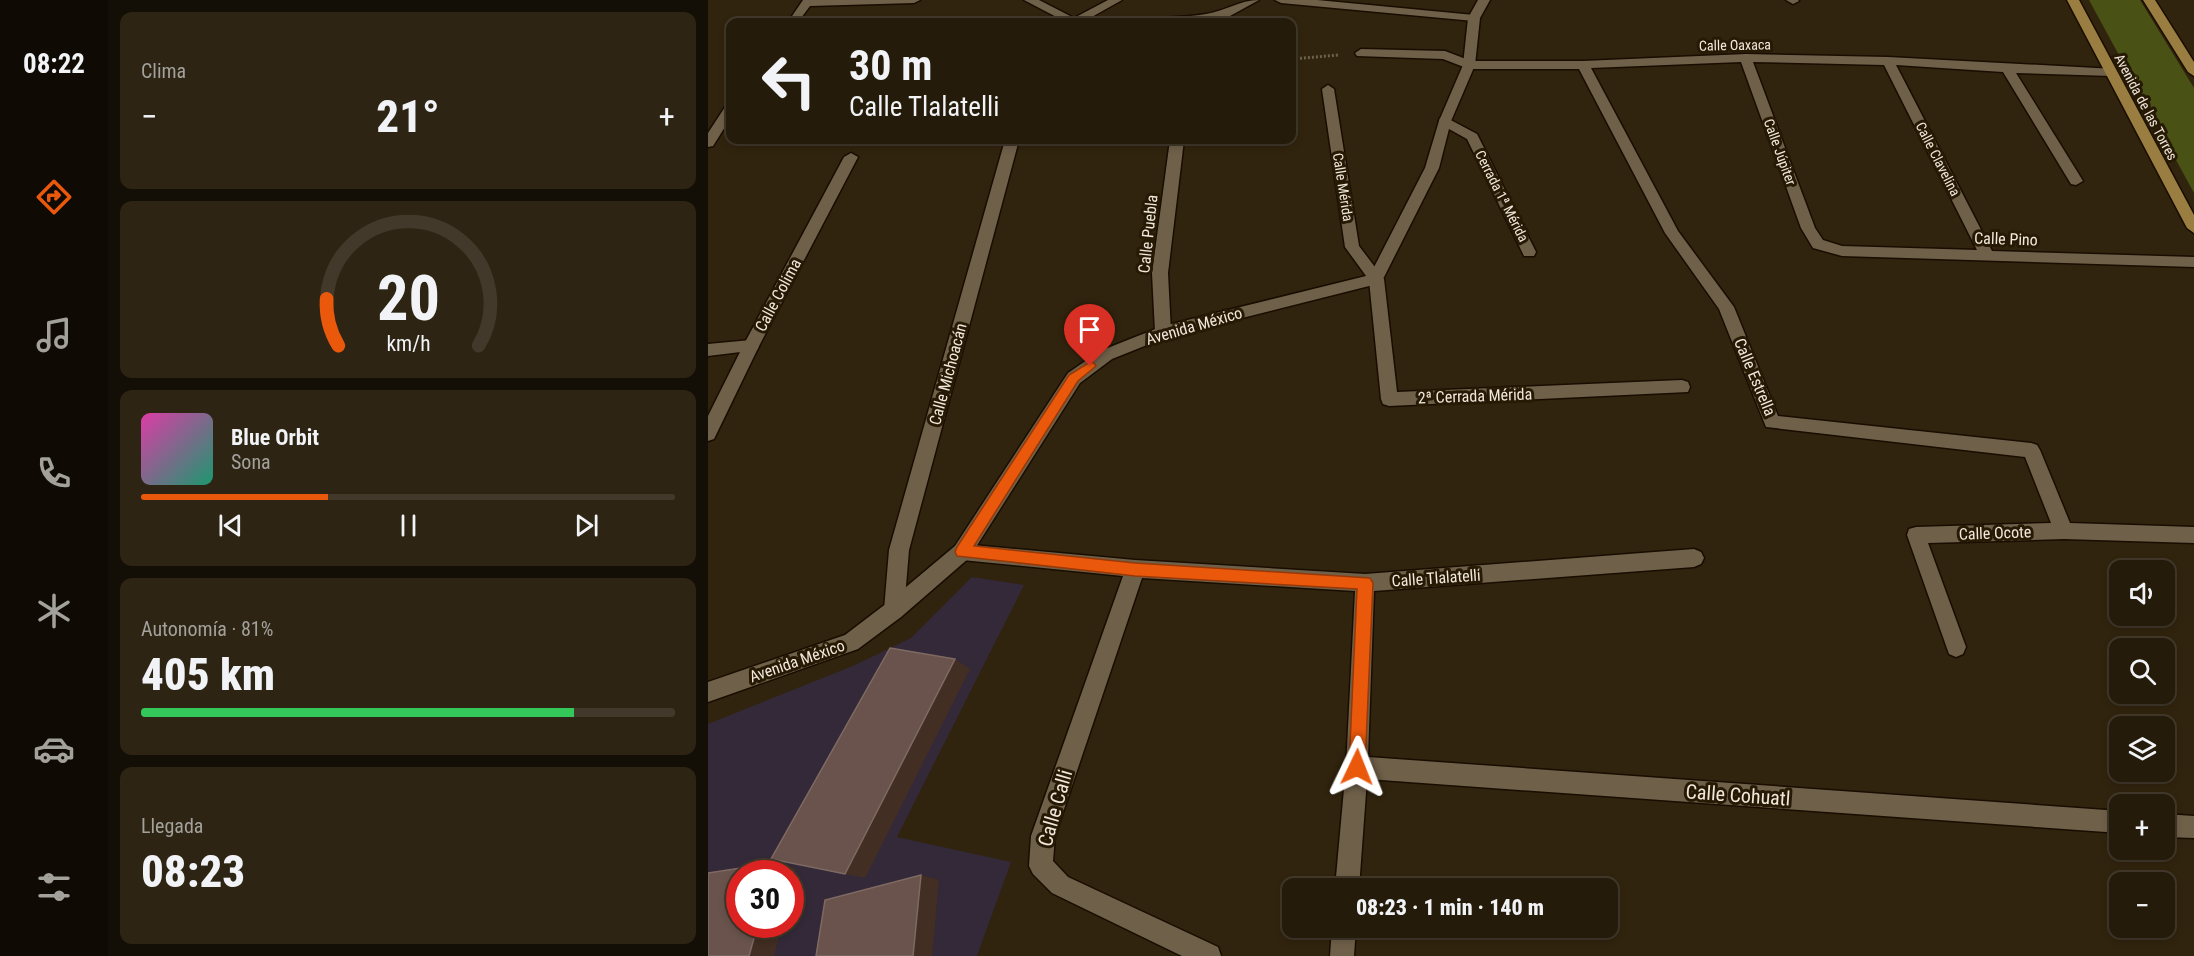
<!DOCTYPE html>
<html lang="es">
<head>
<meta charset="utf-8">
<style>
	:root { --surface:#251b0a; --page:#2d2413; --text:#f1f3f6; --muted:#a3a19c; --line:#42392b; --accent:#ea580c }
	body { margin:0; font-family:"Roboto Condensed",sans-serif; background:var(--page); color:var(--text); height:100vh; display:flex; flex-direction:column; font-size:22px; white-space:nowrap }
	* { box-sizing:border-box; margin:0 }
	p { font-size:20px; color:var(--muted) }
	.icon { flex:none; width:33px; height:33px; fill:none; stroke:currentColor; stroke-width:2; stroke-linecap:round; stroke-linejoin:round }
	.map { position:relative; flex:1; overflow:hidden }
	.panel { display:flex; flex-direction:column; gap:12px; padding:12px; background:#140f06; width:600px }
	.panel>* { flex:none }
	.guide { position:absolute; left:18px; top:18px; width:570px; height:126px; border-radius:12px; box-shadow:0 3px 9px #0003,0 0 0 2px var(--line); background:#251b0a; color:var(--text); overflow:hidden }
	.buttons { position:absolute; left:1401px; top:560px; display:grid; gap:12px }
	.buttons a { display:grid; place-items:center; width:66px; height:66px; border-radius:12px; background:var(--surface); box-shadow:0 3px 9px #0003,0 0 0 2px var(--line); font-size:30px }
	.speed { position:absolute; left:18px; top:860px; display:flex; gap:12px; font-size:30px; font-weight:700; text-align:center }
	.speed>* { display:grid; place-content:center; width:78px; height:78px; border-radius:50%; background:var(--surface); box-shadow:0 3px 9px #0003,0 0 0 2px var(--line); line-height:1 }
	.speed .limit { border:9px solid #d22; background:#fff; color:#111 }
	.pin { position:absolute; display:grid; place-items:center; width:51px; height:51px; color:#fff; margin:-62px -26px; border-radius:50% 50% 50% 0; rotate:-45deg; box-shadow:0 0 6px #0007 }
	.pin .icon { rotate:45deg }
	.me { position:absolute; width:66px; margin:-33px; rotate:2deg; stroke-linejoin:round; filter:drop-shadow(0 0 4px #0008) }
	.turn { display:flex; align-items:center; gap:21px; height:126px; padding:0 24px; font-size:27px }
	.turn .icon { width:78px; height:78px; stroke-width:2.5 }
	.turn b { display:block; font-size:42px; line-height:51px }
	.big { font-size:45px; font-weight:800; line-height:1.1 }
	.panel .tile { flex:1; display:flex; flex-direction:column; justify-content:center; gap:9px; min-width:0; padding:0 21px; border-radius:12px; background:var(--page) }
	.panel .dial { align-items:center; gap:0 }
	.dial svg { height:156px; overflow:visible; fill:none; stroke:var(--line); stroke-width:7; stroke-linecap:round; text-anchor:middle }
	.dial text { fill:var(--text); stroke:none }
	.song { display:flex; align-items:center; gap:18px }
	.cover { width:72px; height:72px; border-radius:9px; background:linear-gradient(135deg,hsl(320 70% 55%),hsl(160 70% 35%)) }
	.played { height:6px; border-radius:3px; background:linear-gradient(90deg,var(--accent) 35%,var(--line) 35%) }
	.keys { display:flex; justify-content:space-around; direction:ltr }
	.heat { display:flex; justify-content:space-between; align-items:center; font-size:33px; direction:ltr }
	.charge { height:9px; border-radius:4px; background:linear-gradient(90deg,#34c759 81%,var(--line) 0) }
	.trip { position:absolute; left:574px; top:878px; width:336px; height:60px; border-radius:12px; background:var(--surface); box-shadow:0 3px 9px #0003,0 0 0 2px var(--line); font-weight:800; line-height:60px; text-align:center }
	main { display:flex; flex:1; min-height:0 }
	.menu { display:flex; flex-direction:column; width:108px; justify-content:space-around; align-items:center; background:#0f0b04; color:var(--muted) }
	.menu .icon { width:42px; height:42px }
	.menu .selected { color:var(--accent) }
	.menu b { font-size:27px; color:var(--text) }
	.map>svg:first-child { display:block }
	.education { fill:#332938; fill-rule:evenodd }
	.green { fill:#4a5115 }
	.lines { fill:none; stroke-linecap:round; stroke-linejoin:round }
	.lane-casing { stroke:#190d00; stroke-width:3 }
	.street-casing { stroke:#190d00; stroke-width:3 }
	.secondary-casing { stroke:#190d00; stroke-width:3 }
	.primary-casing { stroke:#190d00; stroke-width:3 }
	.path { stroke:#6c614d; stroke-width:3; stroke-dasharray:2 2; stroke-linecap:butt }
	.lane { fill:#6f6049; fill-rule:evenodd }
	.street { fill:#6f6049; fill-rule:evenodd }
	.secondary { fill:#6f6049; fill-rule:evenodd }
	.primary { fill:#9a7d40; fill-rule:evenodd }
	.shaded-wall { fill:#422e22 }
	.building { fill:#6a534d; stroke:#7f6a63; stroke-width:1.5 }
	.route { fill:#ea580c; stroke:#983908; stroke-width:1.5 }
	.labels { text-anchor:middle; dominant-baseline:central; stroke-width:6; stroke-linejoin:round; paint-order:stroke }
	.far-street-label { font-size:14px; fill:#f1e8db; stroke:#271a05 }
	.street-label { font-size:16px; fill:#f1e8db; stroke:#271a05 }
	.near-street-label { font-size:20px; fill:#f1e8db; stroke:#271a05 }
</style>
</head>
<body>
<main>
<nav class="menu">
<b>08:22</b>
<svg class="icon selected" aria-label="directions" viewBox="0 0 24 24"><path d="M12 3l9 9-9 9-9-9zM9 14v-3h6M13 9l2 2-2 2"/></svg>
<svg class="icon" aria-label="music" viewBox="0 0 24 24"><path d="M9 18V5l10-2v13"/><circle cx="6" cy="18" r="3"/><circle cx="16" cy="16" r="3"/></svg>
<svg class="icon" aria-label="phone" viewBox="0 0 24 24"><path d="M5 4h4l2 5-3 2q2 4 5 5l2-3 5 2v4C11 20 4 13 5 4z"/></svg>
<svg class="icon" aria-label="climate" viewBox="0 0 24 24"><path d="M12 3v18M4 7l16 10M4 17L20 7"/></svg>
<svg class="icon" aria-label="car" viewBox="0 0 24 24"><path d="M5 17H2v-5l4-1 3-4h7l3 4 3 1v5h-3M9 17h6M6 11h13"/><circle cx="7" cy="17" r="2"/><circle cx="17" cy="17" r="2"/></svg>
<svg class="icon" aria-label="filters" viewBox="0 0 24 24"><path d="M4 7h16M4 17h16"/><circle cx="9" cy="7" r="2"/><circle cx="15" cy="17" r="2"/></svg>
</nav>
<section class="panel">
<div class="tile"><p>Clima</p>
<div class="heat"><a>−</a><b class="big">21°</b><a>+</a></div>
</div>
<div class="tile dial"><svg viewBox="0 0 100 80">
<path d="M14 69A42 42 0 1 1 86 69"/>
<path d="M14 69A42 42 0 0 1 8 45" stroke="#ea580c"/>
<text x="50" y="56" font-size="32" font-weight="700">20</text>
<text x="50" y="72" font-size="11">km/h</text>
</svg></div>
<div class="tile">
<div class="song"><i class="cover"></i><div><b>Blue Orbit</b><p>Sona</p></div></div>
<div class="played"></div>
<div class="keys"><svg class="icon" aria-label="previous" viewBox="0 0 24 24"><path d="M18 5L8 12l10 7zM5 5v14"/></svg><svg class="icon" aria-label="pause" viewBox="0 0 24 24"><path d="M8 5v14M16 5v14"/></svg><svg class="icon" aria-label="next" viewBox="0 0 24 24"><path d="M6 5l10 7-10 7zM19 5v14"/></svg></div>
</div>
<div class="tile"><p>Autonomía · 81%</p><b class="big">405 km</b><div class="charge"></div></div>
<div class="tile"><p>Llegada</p><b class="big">08:23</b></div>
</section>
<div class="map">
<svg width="1486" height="956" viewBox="0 0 1486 956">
	<rect width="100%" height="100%" fill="#31240e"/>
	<!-- education -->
	<path class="education" d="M264 577 316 585 189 837 303 862 269 956H0V724L147 665 203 638ZM32 873H82V924H32Z"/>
	<!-- green -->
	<path class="green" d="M1381 0H1432L1486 88V193Z"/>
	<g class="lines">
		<!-- lane casing -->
		<g class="lane-casing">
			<path id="lane" d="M43 340 49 342 51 346 49 350 0 356V344Z"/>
		</g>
		<!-- street casing -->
		<g class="street-casing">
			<path id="street" d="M95 0H212L206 3 102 6 90 22H80Z
				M316 0H331L366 18 400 0H414L382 18C420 17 461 20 498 14 518 11 531 0 551 0L522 16 495 21 461 22H358Z
				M567 0H609L766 15 772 18 766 21 573 3Z
				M1078 0H1090L1091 1 1085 4Z
				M653 49 737 51 763 61H875L1038 54 1180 57 1407 69V75L1403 76 1308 73 1375 181 1368 185 1363 184 1295 72 1188 65 1284 251 1486 257V267L1134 256 1105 248 1093 228 1033 62 883 68 970 231 1026 307 1070 416 1323 443 1329 445 1332 450 1362 523 1486 527V543L1356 539 1220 543 1258 647 1255 654 1248 657 1241 654 1199 535 1201 529 1208 527 1343 523 1317 457 1058 427 1011 309 957 233 871 69H761L735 59 649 56 647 53ZM1045 62 1176 65 1269 250 1134 246 1115 240 1107 228Z
				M620 85 626 89 651 246 676 279 689 392 974 380 980 382 982 387 980 392 681 406 675 404 673 399 661 280 637 247 614 89Z
				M22 106V119L5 146 0 147V133L17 107Z
				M737 117 769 134 828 252 826 256H816L759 139 732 124 731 121 732 118Z
				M297 140H311L201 550 196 610 193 617 186 619 179 617 176 610 181 550Z
				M462 140H476L460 273 463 332 461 336H449L447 332 444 273Z
				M143 153 150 157 51 346 6 439 0 441V416L35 346 136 157Z
				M254 544 427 560 657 574 986 549 993 552 996 558 993 564 986 567 666 591 660 757 1412 811V833L659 779 651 888H627L638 767 647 591 434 578 347 836 345 861 360 877 510 947 513 956H474L344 893 325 874 321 866 323 836 415 576 254 560 247 558 244 552 247 546Z
				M1456 814 1486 816V838L1456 837Z
				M624 927H648L646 956H622Z"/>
		</g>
		<!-- secondary casing -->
		<g class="secondary-casing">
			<path id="secondary" d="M770 0H782L772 18 767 65 743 121 731 168 673 283 459 337 404 359 372 383 261 558 193 617 150 649 0 702V682L137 635 179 603 247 546 360 373 392 351 455 326 662 275 717 168 731 121 755 65 760 18Z"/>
		</g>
		<!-- primary casing -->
		<g class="primary-casing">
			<path id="primary" d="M1359 0H1371L1486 215V233L1479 228Z
				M1435 0H1447L1486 62V76L1480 72Z"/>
		</g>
		<!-- path -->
		<path class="path" d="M584 59 631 55"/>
		<!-- lane -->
		<use href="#lane" class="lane"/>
		<!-- street -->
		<use href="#street" class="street"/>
		<!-- secondary -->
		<use href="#secondary" class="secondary"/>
		<!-- primary -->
		<use href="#primary" class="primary"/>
	</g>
	<!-- shaded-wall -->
	<path class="shaded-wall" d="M247 659 262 669 157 878 137 874Z
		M66 863 88 868 82 891V873H63Z
		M213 875 231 880 224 956H205Z
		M50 924H74L66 956H41Z"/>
	<!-- building -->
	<path class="building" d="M182 648 247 659 137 874 63 859Z
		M66 863 63 873H32V924H50L41 956H0V873Z
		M213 875 205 956H108L117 900Z"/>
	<!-- route -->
	<path class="route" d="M382 362 386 363 388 366 370 381 266 546 427 563 662 578 665 583 657 767 655 773 649 775 643 773 641 767 649 589 427 576 249 556 247 552 249 547 361 375Z"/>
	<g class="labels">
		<!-- far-street labels -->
		<g class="far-street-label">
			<text transform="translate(1027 45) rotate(-1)">Calle Oaxaca</text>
			<text transform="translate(1438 107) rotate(62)">Avenida de las Torres</text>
			<text transform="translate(1072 152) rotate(70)">Calle Júpiter</text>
			<text transform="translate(1230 159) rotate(63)">Calle Clavelina</text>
			<text transform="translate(635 187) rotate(81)">Calle Mérida</text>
			<text transform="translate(794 196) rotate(63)">Cerrada 1ª Mérida</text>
		</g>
		<!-- street labels -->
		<g class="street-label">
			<text transform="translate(440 234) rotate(-84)">Calle Puebla</text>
			<text transform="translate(1298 239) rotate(2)">Calle Pino</text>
			<text transform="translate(70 295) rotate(-62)">Calle Colima</text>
			<text transform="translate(486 326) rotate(-16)">Avenida México</text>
			<text transform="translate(240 374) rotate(-75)">Calle Michoacán</text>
			<text transform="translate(1047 377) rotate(67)">Calle Estrella</text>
			<text transform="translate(767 396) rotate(-2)">2ª Cerrada Mérida</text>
			<text transform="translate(1287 533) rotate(-2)">Calle Ocote</text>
			<text transform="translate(728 578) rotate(-4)">Calle Tlalatelli</text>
			<text transform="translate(89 661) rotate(-19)">Avenida México</text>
		</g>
		<!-- near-street labels -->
		<g class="near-street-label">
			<text transform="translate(1030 795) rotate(4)">Calle Cohuatl</text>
			<text transform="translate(347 808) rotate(-74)">Calle Calli</text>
		</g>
	</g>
</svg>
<div class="buttons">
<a><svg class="icon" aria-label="sound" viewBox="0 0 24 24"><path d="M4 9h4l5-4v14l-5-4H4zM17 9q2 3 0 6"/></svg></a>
<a><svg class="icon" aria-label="search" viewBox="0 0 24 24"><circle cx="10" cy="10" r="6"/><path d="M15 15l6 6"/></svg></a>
<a><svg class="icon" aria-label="layers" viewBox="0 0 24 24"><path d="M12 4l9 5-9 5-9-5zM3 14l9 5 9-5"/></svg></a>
<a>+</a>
<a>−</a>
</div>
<div class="speed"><div class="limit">30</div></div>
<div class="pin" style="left:382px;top:366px;background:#d93025"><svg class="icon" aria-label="arrive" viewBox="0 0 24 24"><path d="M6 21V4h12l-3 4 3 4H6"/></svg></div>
<svg class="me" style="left:649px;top:767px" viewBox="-20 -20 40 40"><path d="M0-17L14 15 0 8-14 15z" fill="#ea580c" stroke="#fff" stroke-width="4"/></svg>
<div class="trip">08:23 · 1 min · 140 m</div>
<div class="guide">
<div class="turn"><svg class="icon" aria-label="left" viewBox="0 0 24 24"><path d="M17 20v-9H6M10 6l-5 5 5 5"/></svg><div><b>30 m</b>Calle Tlalatelli</div></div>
</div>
</div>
</main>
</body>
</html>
